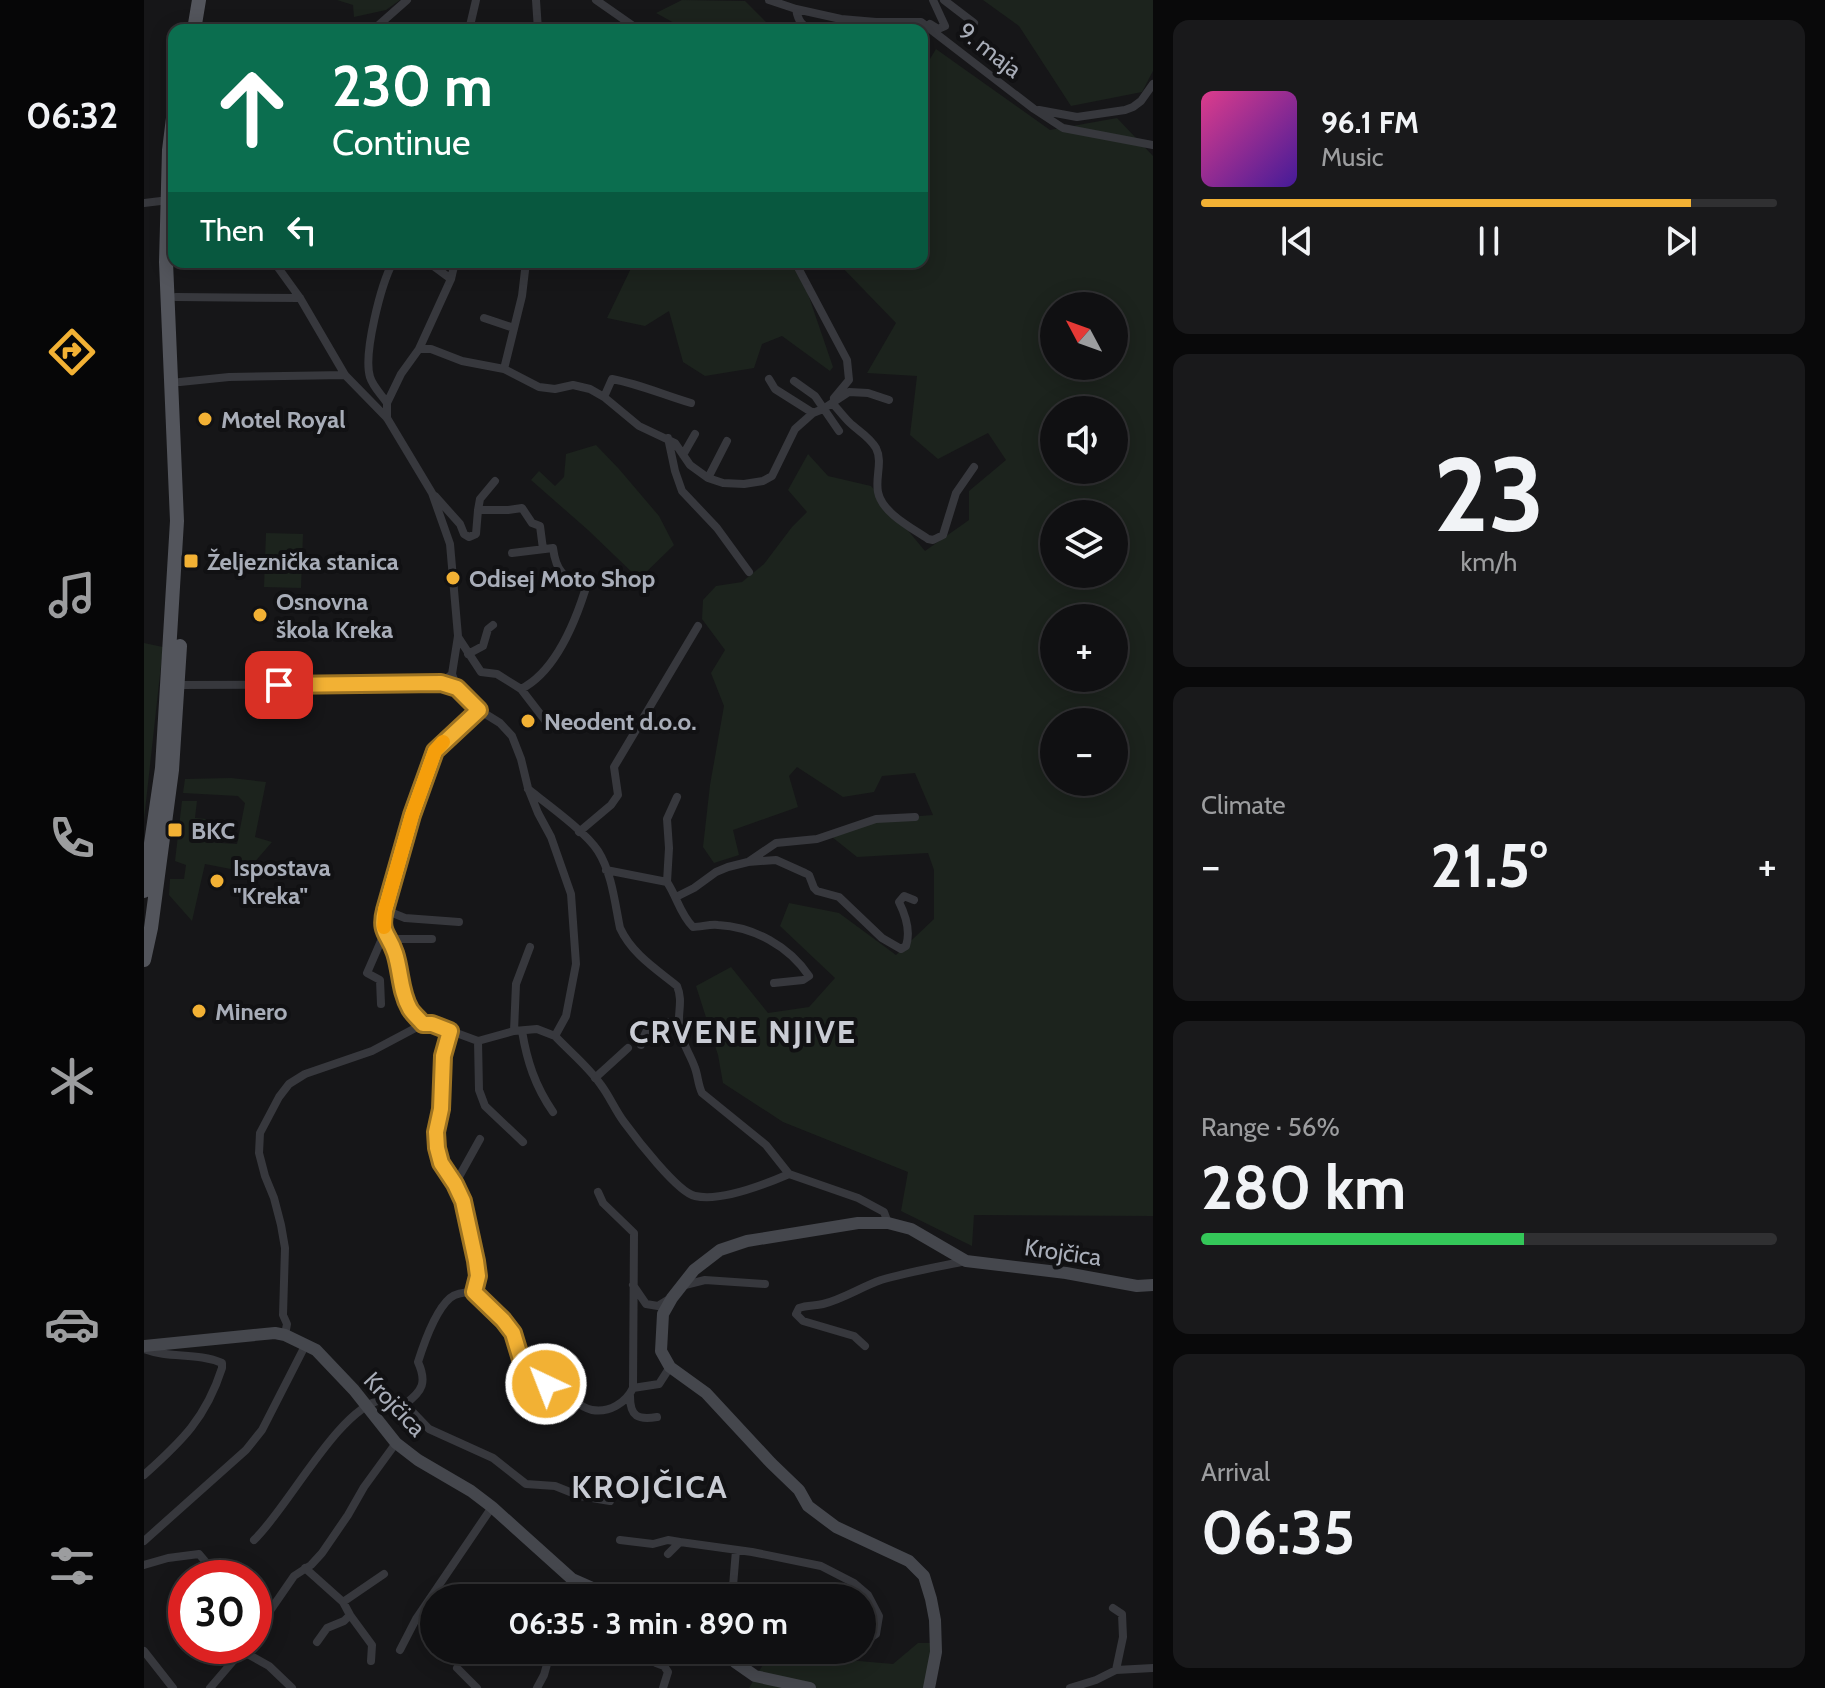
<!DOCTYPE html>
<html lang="en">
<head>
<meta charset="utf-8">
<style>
	:root { --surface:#101012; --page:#19191b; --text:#f1f3f6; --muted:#9c9d9f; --line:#303032; --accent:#f2b134 }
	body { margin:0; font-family:Cabin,sans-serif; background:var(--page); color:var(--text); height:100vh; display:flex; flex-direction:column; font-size:30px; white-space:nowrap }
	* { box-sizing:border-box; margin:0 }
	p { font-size:26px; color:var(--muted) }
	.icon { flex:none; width:44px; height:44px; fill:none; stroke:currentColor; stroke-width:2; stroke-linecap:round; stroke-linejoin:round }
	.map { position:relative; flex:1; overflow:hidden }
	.side { display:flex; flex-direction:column; gap:20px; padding:20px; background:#09090a; width:672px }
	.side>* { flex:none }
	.banner { position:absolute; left:24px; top:24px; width:760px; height:244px; border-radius:16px; box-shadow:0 4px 20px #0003,0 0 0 2px var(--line); background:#0b6e4f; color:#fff; overflow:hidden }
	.needle { width:52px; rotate:311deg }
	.fabs { position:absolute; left:896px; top:292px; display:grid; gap:16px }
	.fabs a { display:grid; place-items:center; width:88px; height:88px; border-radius:50%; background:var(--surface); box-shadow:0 4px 20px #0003,0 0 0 2px var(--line); font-size:40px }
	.speed { position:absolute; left:24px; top:1560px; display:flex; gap:16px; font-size:40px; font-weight:700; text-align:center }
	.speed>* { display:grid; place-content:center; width:104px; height:104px; border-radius:50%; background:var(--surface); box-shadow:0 4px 20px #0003,0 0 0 2px var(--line); line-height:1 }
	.speed .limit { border:12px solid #d22; background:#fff; color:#111 }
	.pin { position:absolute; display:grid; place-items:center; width:68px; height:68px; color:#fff; margin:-34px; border-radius:16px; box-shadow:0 4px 12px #0006 }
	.me { position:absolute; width:88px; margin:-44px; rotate:317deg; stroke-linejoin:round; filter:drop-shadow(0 0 6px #0008) }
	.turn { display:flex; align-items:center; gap:28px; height:168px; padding:0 32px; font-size:36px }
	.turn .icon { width:104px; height:104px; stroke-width:2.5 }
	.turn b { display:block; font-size:56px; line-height:68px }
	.then { display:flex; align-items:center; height:76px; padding:0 32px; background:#0003; gap:16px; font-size:30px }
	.big { font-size:60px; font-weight:800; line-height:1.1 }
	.side .tile { flex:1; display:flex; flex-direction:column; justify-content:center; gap:12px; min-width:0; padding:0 28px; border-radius:16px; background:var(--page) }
	.side .dial { align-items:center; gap:0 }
	.dial b { font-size:104px; line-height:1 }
	.song { display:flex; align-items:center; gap:24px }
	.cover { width:96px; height:96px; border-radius:12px; background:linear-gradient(135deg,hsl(330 70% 55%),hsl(260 70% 35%)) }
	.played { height:8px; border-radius:4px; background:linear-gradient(90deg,var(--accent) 85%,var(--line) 85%) }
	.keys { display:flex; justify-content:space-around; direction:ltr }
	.heat { display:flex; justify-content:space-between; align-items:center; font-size:44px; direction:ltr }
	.charge { height:12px; border-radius:6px; background:linear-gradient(90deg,#34c759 56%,var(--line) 0) }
	.trip { position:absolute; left:276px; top:1584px; width:456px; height:80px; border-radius:40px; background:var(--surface); box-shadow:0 4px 20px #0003,0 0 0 2px var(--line); font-weight:800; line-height:80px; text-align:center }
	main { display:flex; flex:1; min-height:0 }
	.dock { display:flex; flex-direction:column; width:144px; justify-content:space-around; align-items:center; background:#060607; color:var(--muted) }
	.dock .icon { width:56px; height:56px }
	.dock .current { color:var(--accent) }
	.dock b { font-size:36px; color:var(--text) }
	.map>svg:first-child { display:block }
	.green { fill:#1c231d; fill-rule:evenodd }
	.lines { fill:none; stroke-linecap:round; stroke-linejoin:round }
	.minor { stroke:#37383d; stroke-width:8 }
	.secondary { stroke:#45474d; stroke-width:12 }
	.primary { stroke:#53555c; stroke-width:14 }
	.route-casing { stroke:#9d7322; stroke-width:20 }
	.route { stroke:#f2b134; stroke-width:14 }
	.slow { stroke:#f59e0b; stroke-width:14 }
	.poi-dot { fill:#f2b134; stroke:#111113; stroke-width:3 }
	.labels { text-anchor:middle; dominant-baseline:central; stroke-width:8; stroke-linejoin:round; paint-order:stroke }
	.street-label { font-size:24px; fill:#a8adb8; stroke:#111113 }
	.poi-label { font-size:24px; font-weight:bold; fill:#a8adb8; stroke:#111113; text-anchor:start }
	.district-label { font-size:32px; font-weight:bold; letter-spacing:2px; fill:#c9ccd4; stroke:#111113 }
</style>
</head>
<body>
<main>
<nav class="dock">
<b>06:32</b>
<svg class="icon current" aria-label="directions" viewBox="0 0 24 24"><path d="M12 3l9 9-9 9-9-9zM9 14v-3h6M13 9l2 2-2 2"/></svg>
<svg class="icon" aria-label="music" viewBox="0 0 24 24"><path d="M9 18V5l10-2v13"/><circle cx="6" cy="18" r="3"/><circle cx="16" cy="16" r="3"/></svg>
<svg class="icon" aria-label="phone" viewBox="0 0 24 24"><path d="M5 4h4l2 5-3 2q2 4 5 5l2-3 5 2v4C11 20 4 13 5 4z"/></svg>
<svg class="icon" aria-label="climate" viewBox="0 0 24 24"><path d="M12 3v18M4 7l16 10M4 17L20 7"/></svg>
<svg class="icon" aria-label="car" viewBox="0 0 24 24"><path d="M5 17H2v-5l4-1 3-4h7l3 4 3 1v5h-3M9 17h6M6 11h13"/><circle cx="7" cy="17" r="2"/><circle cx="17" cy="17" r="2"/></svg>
<svg class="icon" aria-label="filters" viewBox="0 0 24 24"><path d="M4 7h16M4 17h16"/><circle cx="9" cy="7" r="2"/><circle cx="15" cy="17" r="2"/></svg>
</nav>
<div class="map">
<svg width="1009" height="1688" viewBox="0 0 1009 1688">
	<rect width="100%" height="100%" fill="#161618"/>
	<!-- green -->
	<path class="green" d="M193 0H256L242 10 210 17 209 5Z
		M538 0 601 1 630 30H543L512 13Z
		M839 0H1009V71L998 92 927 106 875 26Z
		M792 49 906 130 973 118 1009 156V1216L830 1215 828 1246 757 1211 764 1172 639 1122 579 1083 574 1055 552 986 587 967 624 1013 665 1007 691 978 636 926 645 903 695 913 752 955 790 919V870L784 853 713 857 688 837 737 819 789 815 771 773 738 776 730 792 699 797 653 767 645 776 654 807 589 830 595 855 570 863 559 847 566 785 580 706 567 673 581 650 558 619 559 600 572 586 598 582 620 564 648 527 663 512 644 490 664 454 684 476 727 486 781 551 825 520V491L862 460 844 433 794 459 766 435 773 376 723 373 752 323 693 262H778V72ZM910 306H970V366H910ZM910 410H970V470H910ZM910 514H970V574H910ZM910 618H970V678H910ZM910 722H970V782H910Z
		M490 262H653L689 367 686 371 638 336 618 344 610 368 561 376 539 362 525 311 501 326 463 318Z
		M452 445 475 469 515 516 530 545 495 579 444 530 387 480 395 471 411 486 420 477 422 454Z
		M122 533 159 534 157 588 120 587Z
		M0 643 19 647 0 820Z
		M87 778 122 782 111 837 128 842 102 872 61 864 48 921 25 895 26 879H40L42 865 31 861 38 801H53L51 818 62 819V842L93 844 101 803 94 796 39 793 41 779Z
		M774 1643H790L782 1688H605L626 1653 749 1664Z"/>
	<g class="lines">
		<!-- minor -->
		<path class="minor" d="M392 0 394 30
			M452 0 495 30
			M625 0 652 9 697 19 732 22H777L890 109 919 128 1009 145
			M800 0 830 23
			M652 9C654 21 658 27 670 30
			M786 24 794 29 801 26 789 0
			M229 30 263 0
			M325 30 332 0
			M895 110 933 117 981 110 989 107 997 101 1009 84
			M0 203 25 200
			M130 262 156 298 201 375 243 418 288 493 306 544 314 636 308 674 297 683
			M284 262 307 279
			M651 262 703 360 705 380 690 398
			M32 297 156 298
			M340 318 370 328
			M275 349 307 279 311 262
			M360 369 378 296 382 262
			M625 379 631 389 669 413
			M650 381 671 396 695 431
			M36 382 85 377 201 375
			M460 397 468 379C495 384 520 395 547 403
			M243 403 257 374 275 349H287L318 361 360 369 395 387 411 389 429 385 446 389 460 397 495 426 531 443 546 465 564 478 579 483 600 484 619 481 628 476 651 429 669 413 679 409 705 392 724 393 745 400
			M688 403C694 409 699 416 705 422 714 431 725 436 732 448 739 462 731 477 734 492 738 513 768 528 784 539L789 540 799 535 812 493 830 467
			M243 418V403C238 395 229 387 226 377 219 354 237 284 249 262
			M524 438 531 471 538 491 573 528 605 572
			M539 455 551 434
			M564 478 583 441
			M351 481 336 499 334 510H364L378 508 388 523 396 526 399 549
			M291 496 316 524 320 534 325 537 332 534 334 510
			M368 553 409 548C412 572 420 578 442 588
			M314 637 337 672 353 674 377 689C413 671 433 618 444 581
			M324 654 339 646 344 629 349 625
			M308 674 313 688 335 710 356 723 368 736 377 759 384 788 394 813 407 837 427 894 432 964 422 1016 411 1036C426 1052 445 1067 457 1085 466 1097 471 1110 480 1122 491 1137 534 1193 551 1196 577 1202 622 1184 645 1174
			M34 685 268 684 297 683 313 688
			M377 689 407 728
			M384 789C403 804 442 832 454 851 468 873 471 904 476 928 488 954 512 969 533 986 539 1000 534 1011 535 1025 536 1041 546 1053 551 1068 554 1076 554 1085 558 1093L622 1145 645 1174
			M435 832 467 805 474 795 470 767 554 626
			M604 862 632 860 661 873 665 875 670 888 673 891 695 897 738 938 757 949 762 946C767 931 762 916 755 902L760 896 770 900
			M462 870 523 882C533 897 536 914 549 927 557 927 566 924 574 925 610 927 645 946 665 976L659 980 630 983
			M523 882 525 848 523 819 533 797
			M532 897 550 888 572 872 584 867 604 862 632 843 673 839 732 819 771 817
			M241 910 261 918 315 922
			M243 939H288
			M237 1004 236 980 223 973 240 934
			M279 1024 266 1009 259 989 250 951 240 934 239 917 268 815 291 751 335 710
			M279 1024H288L334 1041 370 1031 393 1029 411 1036
			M306 1031 299 1056 297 1109 292 1132 293 1148 297 1163 311 1184 319 1201 332 1261 334 1276 330 1292
			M370 1031 372 984 386 947
			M378 1031C383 1061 391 1086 409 1112
			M334 1041 335 1090 341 1106 379 1142
			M497 1045C504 1020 510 1024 534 1022
			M451 1078 484 1048
			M645 1174 714 1198 740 1212 744 1223
			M311 1184 336 1139
			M489 1285 502 1304 514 1306 527 1298
			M537 1286 561 1280 621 1284
			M141 1335 143 1324 139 1315 141 1248 137 1225 130 1198 121 1176 115 1153 116 1133 135 1097 145 1084 161 1074 228 1051 279 1024
			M721 1346 710 1336 659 1321 652 1314 655 1308C663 1305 671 1306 679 1304 699 1299 717 1287 737 1280 764 1272 793 1267 822 1261
			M0 1349C25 1359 53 1352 78 1363V1368C62 1418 38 1441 0 1475
			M489 1388 515 1384 526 1367
			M486 1396C486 1417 494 1420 513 1417
			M261 1404 285 1429 349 1458 382 1484 411 1486 436 1496 466 1501
			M110 1540C144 1508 194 1409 237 1400 245 1399 254 1402 261 1404 279 1391 283 1382 274 1362 280 1343 291 1311 306 1298 312 1293 323 1292 330 1292 343 1304 361 1317 368 1333 374 1343 373 1358 380 1368 389 1380 404 1384 416 1391 426 1397 437 1408 448 1410 465 1413 482 1403 489 1388L490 1233 459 1203 454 1192
			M476 1540 509 1544 524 1540 536 1542
			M0 1541 102 1450 118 1430 162 1344
			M524 1554 536 1542 608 1552 677 1566 710 1583 724 1595 735 1616 732 1634 725 1639 718 1638
			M0 1565 24 1558 55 1554 71 1573
			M161 1568 199 1602 206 1615 200 1621 183 1628 173 1642
			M523 1591 534 1588H588
			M420 1598 428 1579
			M588 1598 592 1550
			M199 1602 240 1574
			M969 1608 978 1614 979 1637 972 1670
			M206 1615 228 1645 227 1661
			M110 1634 150 1576 167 1565 178 1553 204 1515 220 1487 252 1443
			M256 1650 272 1619 348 1507
			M506 1650 512 1663 520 1666 524 1672 519 1688
			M0 1651 29 1688
			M98 1651 125 1666 148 1688
			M313 1668 333 1688
			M66 1688 102 1646
			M393 1688 400 1675 407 1650
			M926 1688 952 1680 972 1670 1009 1668"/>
		<!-- secondary -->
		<path class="secondary" d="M0 1346 131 1333 141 1335 172 1350 210 1390 252 1443 274 1460 327 1491 348 1507 428 1579 453 1590 474 1594H491L517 1590 533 1598
			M580 1650 591 1662 611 1676 666 1688
			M785 1688 792 1652 791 1620 787 1599 780 1576 765 1561 692 1527 664 1506 655 1490 627 1463 562 1393 526 1367 517 1351 519 1314 528 1298 550 1270 576 1250 603 1241 714 1223H744L767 1229 822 1261 922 1273 993 1286 1009 1285"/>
		<!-- primary -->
		<path class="primary" d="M50 30 55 0
			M0 891 18 768 33 521 22 262 25 150 30 110
			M0 960 7 928 28 770 36 646"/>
	</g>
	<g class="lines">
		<!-- route casing -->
		<g class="route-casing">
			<path id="route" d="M135 685 297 683 313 688 335 710 291 751 268 815 241 910C235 933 245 934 251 953 257 971 256 992 266 1009 269 1014 275 1019 279 1024H288L306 1031 299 1056 297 1109 292 1132 293 1148 297 1163 311 1184 319 1201 332 1261 334 1276 330 1292 359 1320 369 1333 379 1366 387 1374 402 1384"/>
		</g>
		<!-- route -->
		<use href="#route" class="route"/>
		<!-- slow -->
		<path class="slow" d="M240 927 241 910 268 815 291 751 299 742"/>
	</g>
	<!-- markers -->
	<g class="poi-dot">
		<circle cx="61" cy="419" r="8"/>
		<rect x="39" y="553" width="16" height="16" rx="4"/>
		<circle cx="309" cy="578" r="8"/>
		<circle cx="116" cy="615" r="8"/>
		<circle cx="384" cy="721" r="8"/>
		<rect x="23" y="822" width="16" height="16" rx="4"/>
		<circle cx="73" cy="881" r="8"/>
		<circle cx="55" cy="1011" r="8"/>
	</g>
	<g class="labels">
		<!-- street labels -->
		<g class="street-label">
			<text transform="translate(846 50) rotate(38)">9. maja</text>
			<text transform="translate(919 1252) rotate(8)">Krojčica</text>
			<text transform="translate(251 1404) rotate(47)">Krojčica</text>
		</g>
		<!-- poi labels -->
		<g class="poi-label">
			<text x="77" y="419">Motel Royal</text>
			<text x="63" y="561">Željeznička stanica</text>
			<text x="325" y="578">Odisej Moto Shop</text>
			<text x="132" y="601">Osnovna<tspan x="132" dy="28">škola Kreka</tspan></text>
			<text x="400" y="721">Neodent d.o.o.</text>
			<text x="47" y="830">BKC</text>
			<text x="89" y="867">Ispostava<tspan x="89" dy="28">"Kreka"</tspan></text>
			<text x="71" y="1011">Minero</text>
		</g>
		<!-- district labels -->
		<g class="district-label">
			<text x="599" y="1031">CRVENE NJIVE</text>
			<text x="506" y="1486">KROJČICA</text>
		</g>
	</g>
</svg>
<div class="fabs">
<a><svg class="needle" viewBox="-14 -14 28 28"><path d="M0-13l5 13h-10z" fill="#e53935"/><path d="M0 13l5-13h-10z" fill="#9c9d9f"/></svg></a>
<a><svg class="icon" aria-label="sound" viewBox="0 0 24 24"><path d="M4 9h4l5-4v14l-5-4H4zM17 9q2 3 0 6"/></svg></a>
<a><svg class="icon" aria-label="layers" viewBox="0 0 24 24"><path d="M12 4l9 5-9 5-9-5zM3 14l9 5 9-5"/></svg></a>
<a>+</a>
<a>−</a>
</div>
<div class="speed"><div class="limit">30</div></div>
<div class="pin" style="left:135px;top:685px;background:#d93025"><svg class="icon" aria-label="arrive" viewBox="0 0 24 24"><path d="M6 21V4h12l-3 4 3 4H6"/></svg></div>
<svg class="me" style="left:402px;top:1384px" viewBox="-20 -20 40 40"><circle r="17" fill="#f2b134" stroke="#fff" stroke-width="3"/><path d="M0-11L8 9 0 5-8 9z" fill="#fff"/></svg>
<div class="trip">06:35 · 3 min · 890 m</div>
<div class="banner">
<div class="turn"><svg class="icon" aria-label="ahead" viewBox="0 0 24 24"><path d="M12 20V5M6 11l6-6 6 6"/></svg><div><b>230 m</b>Continue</div></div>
<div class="then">Then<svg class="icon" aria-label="left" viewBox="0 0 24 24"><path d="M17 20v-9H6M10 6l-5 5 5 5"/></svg></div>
</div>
</div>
<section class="side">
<div class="tile">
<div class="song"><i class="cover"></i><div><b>96.1 FM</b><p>Music</p></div></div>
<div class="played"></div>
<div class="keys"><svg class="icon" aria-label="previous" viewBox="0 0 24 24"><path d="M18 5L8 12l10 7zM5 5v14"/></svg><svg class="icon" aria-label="pause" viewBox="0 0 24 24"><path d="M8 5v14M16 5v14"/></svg><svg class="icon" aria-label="next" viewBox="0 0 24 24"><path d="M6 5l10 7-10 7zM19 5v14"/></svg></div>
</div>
<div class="tile dial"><b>23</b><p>km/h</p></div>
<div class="tile"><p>Climate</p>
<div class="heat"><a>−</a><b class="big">21.5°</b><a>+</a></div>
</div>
<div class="tile"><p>Range · 56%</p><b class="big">280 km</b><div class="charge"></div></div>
<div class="tile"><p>Arrival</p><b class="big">06:35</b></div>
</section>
</main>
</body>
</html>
